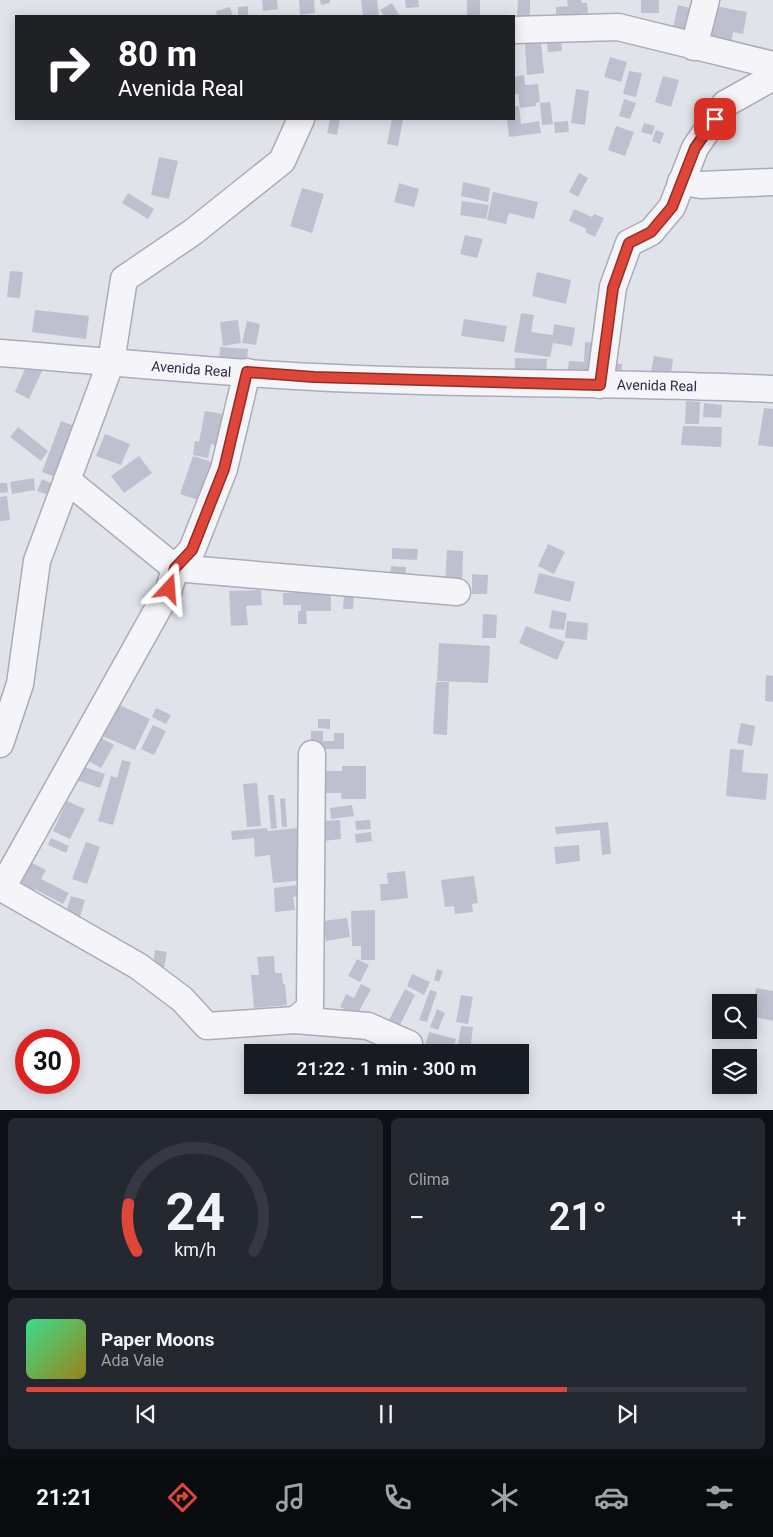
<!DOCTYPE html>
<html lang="es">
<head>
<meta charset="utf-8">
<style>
	:root { --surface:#171b24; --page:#242831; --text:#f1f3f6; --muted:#9ea1a6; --line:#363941; --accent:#de4639 }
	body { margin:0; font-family:Roboto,sans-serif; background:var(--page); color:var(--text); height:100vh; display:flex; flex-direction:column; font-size:19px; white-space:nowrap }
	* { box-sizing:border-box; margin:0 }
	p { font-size:16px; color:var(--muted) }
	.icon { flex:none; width:28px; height:28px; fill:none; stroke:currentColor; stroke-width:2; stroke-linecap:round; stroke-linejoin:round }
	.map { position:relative; height:1110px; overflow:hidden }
	.details { display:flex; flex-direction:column; gap:8px; padding:8px; background:#0d0f14; flex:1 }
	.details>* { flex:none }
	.top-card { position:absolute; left:15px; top:15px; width:500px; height:105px; border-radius:0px; box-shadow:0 2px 12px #0003; background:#202124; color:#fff; overflow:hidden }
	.tools { position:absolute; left:712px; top:994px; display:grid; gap:10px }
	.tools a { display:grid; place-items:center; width:45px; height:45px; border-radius:0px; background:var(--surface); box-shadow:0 2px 12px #0003; font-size:25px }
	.speed { position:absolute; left:15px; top:1029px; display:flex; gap:10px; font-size:25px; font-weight:700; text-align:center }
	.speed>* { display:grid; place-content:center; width:65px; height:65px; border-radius:50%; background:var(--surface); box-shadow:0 2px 12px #0003; line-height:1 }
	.speed .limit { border:8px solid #d22; background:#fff; color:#111 }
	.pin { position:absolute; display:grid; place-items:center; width:42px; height:42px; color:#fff; margin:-21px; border-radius:10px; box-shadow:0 2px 8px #0006 }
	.me { position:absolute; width:55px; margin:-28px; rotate:19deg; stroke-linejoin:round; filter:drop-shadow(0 0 4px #0008) }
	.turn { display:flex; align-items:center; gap:18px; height:105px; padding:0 20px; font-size:22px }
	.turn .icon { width:65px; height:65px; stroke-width:2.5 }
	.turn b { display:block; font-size:35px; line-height:42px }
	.big { font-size:38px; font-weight:600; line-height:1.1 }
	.details .widget { flex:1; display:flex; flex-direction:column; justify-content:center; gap:8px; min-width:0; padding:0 18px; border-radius:8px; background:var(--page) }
	.details .dial { align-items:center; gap:0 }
	.dial svg { height:130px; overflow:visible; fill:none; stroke:var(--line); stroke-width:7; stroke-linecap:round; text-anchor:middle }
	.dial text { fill:var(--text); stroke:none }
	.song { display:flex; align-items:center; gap:15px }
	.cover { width:60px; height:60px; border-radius:8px; background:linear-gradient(135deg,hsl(150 70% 55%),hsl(50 70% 35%)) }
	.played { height:5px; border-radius:2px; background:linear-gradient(90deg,var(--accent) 75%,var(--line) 75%) }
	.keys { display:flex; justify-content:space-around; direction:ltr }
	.heat { display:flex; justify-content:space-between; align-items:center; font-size:28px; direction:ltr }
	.details .tiles { flex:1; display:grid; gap:8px; grid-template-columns:1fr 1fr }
	.widget:last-child { grid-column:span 2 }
	.trip { position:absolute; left:244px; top:1044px; width:285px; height:50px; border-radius:0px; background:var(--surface); box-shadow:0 2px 12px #0003; font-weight:600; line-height:50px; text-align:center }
	.menu { display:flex; height:80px; justify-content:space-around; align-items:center; background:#090b0e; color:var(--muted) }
	.menu .icon { width:35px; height:35px }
	.menu .active { color:var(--accent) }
	.menu b { font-size:22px; color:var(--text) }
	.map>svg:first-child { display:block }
	.building { fill:#bec0cf }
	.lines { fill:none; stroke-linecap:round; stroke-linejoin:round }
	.minor-casing { stroke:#a9acb9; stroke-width:29 }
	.minor { stroke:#f5f5f9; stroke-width:26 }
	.route-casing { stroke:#902e25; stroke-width:12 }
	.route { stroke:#de4639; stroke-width:9 }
	.labels { text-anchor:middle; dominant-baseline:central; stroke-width:5; stroke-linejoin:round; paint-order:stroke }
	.street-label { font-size:14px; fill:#272c45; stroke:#f1f3f8 }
</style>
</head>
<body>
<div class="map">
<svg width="773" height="1110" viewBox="0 0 773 1110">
	<rect width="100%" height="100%" fill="#e1e3eb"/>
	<!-- building -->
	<path class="building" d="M262 0H277L278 9 263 11Z
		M299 0H314L315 13 300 15Z
		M320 0H330V3L321 5Z
		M361 0H377L379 16H363Z
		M405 0H418L419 7 406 8Z
		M467 0H480V15H467Z
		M518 0H530V18H517Z
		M567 0H581L582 3H587L588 13 556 16V7L568 6Z
		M641 0H659V13H641Z
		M392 3 399 15 384 16 380 10Z
		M678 5 691 8 684 35 672 32Z
		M248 6V16H238V7Z
		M715 6 747 12 743 34 733 32 731 44 709 40Z
		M230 7 233 16H217L216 11Z
		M561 36 562 51 548 52 546 38Z
		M541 43 544 73 527 75 525 44Z
		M610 57 627 62 621 82 604 77Z
		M629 71 642 73 636 97 623 94Z
		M524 75 525 85 538 84 540 102 536 103V106L520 108 518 94H514V77Z
		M663 76 679 80 671 107 655 102Z
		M576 89 589 91 585 125 571 123Z
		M624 99 636 103 630 119 619 116Z
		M550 102 553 124 542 125 540 103Z
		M514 106H519L521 124 539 121 541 133 509 137 507 119H514Z
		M330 119H340L337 135 327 133Z
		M392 119 403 120 398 146 387 144Z
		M568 121 569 132 555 133 554 122Z
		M644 123 655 126 652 135 641 132Z
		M616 126 634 132 625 156 608 150Z
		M656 130 664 133 660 144 652 141Z
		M159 157 178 161 169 199 151 195Z
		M579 173 588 178 578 197 569 192Z
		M463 182 490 188 488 202 461 196Z
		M399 183 419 189 414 207 394 202Z
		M302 188 324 194 312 233 290 226Z
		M493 192 538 202 534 219 509 213 506 224 487 220Z
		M128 193 154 209 148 219 122 203Z
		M462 201 489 205 486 219 460 215Z
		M574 209 592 217 594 214 604 218 595 237 585 232 587 229 569 221Z
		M465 235 483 239 477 258 460 254Z
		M10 271 23 272 20 298 7 297Z
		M537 272 571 280 566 304 532 296Z
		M35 310 89 316 86 339 32 332Z
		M521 313 534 315 531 332 553 335 554 324 575 328 572 346 553 343 550 357 514 352Z
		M464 319 507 326 504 342 461 336Z
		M238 320 241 343 223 346 220 322Z
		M247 321 260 324 256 345 242 343Z
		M585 342 599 343 596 377 567 375 569 361 584 362Z
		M220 347 248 349 247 363 219 361Z
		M654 356 673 359 671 374 651 371Z
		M515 358 547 359 546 376 515 375Z
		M28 362 43 369 29 399 15 392Z
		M607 363 622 364 621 380Z
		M686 401 700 402 699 424H685Z
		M704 403 722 405 721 418 703 417Z
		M764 408 773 409V447L758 445Z
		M205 411 228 415 221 447 211 444 208 458 193 455 195 441 199 442Z
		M61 421 77 427 58 478 42 472Z
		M683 426 722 427 721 447 681 445Z
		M18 427 48 451 41 461 10 437Z
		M105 434 130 444 121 465 96 456Z
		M139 456 152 473 124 493 111 476Z
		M193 456 218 464 205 502 180 494Z
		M34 478 35 490 12 494 10 482Z
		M42 479 55 485 51 496 37 491Z
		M0 483H7L8 492 0 493Z
		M7 496 10 520 0 521V497Z
		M548 544 565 552 554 574 538 566Z
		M392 548 418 549 417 560 392 559Z
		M447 550 463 551 462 584H445Z
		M391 566 406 567V576H390Z
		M539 573 575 582 570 602 534 593Z
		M472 574 488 575 487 594H472Z
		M261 590 262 605 246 606 248 625 231 626 229 591Z
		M331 592V611H306L307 624H298V611H301V605H283V593Z
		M344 594H354L353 609H343Z
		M552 610 567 613 564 630 549 628Z
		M483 614 497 615 496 638H482Z
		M567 621 588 623 587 640 565 638Z
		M526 626 565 642 557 660 519 643Z
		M439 643 490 646 488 683 437 681Z
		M766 675 773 676V702L765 701Z
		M436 682H449L447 735 433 734Z
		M115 703 150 719 135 750 100 735Z
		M156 708 171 715 166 724 152 717Z
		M318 719H330V729L318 728Z
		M741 723 755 726 752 746 737 743Z
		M153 725 166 731 154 755 141 749Z
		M311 731H323V741H334V733H344V749H318L311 743Z
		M98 736 114 745 101 768 85 759Z
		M730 749 744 750 742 772 768 774 766 800 726 796Z
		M122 760 131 762 113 825 98 821 111 776 117 778Z
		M81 766 105 774 100 788 76 780Z
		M342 766H366V799H341L342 793H325V771H342Z
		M257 783 261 826 247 827 243 784Z
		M268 795H274L277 828 271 829Z
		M285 798 287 827H282L280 799Z
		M67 801 85 809 70 839 53 831Z
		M352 805 354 816 331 819 330 808Z
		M340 820 341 839 323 841 321 821Z
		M370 820 371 829 356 830 355 821Z
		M608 822 611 854 602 855 600 830 556 834 555 827Z
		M267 828 268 831 298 828 303 880 273 883 270 855 255 857 254 838 232 840 231 831Z
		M371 832 372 841 356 843 355 834Z
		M51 838 69 846 66 853 48 845Z
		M86 842 100 847 87 884 72 879Z
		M579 845 580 861 556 864 554 847Z
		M32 863 46 870 41 879 69 893 63 904 35 889 33 893 20 886Z
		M405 871 408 898 381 901 380 884H388L387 873Z
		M474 876 478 903 472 904 473 912 455 914 454 906 445 907 441 880Z
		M296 885 298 896 293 897 295 910 275 912 274 888Z
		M71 896 85 900 79 920 65 916Z
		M375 910V960H361V946H352L351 911Z
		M347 918 350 937 326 941 323 921Z
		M155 950 167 952 163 973 152 972Z
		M274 956 275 973H282L283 984H285L287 1005 254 1008 251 975H259L257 957Z
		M357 959 369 965 360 982 348 976Z
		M437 969 443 971 439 982 434 980Z
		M412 974 430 982 424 995 407 986Z
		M361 984 371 989 357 1015 340 1007 346 994 354 998Z
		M756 988 773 991V1021L751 1016Z
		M405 989 415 995 400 1025 389 1020Z
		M430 990 437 992 427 1022 419 1020Z
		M461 995 473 997 468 1024 456 1022Z
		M437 1009 445 1013 438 1030 430 1027Z
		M461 1026 473 1027 470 1052H457Z
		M429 1032 456 1039 452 1052 425 1046Z
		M305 1047 321 1049V1052H304Z
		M397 1047V1052H373V1050Z"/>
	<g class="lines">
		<!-- minor casing -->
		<g class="minor-casing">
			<g id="minor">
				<path d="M514 30 618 27 773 65"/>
				<path d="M694 47 706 0"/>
				<path d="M681 182 701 185 773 182"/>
				<path id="s1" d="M0 353C105 361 209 372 314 377 467 385 620 382 773 389"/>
				<path d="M600 385 613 287 629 243 651 232 672 207 695 148 725 104 773 77"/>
				<path d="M67 480 175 568 457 592"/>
				<path d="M0 744 20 684 37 561 111 362 124 279 193 232 282 161 301 119"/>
				<path d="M0 887 138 966 182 999 207 1026 295 1020 368 1026 409 1044"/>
				<path d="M2 888 169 589 175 568 192 550 224 469 247 372"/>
				<path d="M295 1020 310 1008 312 754"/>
			</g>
		</g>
		<!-- minor -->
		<use href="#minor" class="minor"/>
	</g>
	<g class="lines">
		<!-- route casing -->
		<g class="route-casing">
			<path id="route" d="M169 589 175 568 192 550 224 469 247 372 314 377 600 385 613 288 629 243 651 232 672 207 695 148 715 119"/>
		</g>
		<!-- route -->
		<use href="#route" class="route"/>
	</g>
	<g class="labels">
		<!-- street labels -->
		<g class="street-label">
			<text stroke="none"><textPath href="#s1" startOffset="192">Avenida Real</textPath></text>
			<text stroke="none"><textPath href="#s1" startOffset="658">Avenida Real</textPath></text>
		</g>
	</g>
</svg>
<div class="tools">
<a><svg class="icon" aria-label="search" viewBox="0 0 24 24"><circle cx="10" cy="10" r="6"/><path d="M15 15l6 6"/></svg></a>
<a><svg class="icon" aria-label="layers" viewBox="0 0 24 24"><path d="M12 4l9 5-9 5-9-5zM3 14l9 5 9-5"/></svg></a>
</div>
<div class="speed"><div class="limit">30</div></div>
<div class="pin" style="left:715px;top:119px;background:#d93025"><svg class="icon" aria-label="arrive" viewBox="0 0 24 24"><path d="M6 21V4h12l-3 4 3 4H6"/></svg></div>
<svg class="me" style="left:169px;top:589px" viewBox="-20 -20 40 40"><path d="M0-17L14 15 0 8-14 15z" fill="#de4639" stroke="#fff" stroke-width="4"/></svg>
<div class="trip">21:22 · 1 min · 300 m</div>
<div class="top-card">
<div class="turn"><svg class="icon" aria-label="right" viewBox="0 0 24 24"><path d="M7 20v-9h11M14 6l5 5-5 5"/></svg><div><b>80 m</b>Avenida Real</div></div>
</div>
</div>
<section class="details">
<div class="tiles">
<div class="widget dial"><svg viewBox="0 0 100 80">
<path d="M14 69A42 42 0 1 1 86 69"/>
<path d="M14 69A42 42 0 0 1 9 40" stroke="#de4639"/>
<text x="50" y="56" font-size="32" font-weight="700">24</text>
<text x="50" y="72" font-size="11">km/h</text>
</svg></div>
<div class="widget"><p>Clima</p>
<div class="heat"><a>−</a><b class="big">21°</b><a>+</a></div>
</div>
<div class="widget">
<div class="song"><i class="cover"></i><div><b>Paper Moons</b><p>Ada Vale</p></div></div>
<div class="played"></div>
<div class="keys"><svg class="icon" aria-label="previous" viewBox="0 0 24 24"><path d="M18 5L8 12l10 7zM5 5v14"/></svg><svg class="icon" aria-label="pause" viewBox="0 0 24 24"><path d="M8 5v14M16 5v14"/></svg><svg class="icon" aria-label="next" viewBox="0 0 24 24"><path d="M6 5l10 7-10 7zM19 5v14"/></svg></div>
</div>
</div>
</section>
<nav class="menu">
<b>21:21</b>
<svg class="icon active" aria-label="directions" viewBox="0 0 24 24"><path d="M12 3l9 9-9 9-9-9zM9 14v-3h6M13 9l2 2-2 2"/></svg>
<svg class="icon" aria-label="music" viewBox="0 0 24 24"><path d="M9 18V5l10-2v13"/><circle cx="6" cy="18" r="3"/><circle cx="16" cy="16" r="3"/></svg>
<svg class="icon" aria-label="phone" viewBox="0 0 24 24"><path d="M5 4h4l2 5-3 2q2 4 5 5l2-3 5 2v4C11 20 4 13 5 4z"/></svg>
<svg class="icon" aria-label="climate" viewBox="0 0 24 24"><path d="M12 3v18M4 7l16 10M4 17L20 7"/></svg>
<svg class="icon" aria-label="car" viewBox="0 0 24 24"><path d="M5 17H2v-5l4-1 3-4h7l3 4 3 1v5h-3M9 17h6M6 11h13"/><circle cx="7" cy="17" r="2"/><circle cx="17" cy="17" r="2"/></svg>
<svg class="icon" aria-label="filters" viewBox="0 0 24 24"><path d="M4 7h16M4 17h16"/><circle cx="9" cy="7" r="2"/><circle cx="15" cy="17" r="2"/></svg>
</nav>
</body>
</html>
